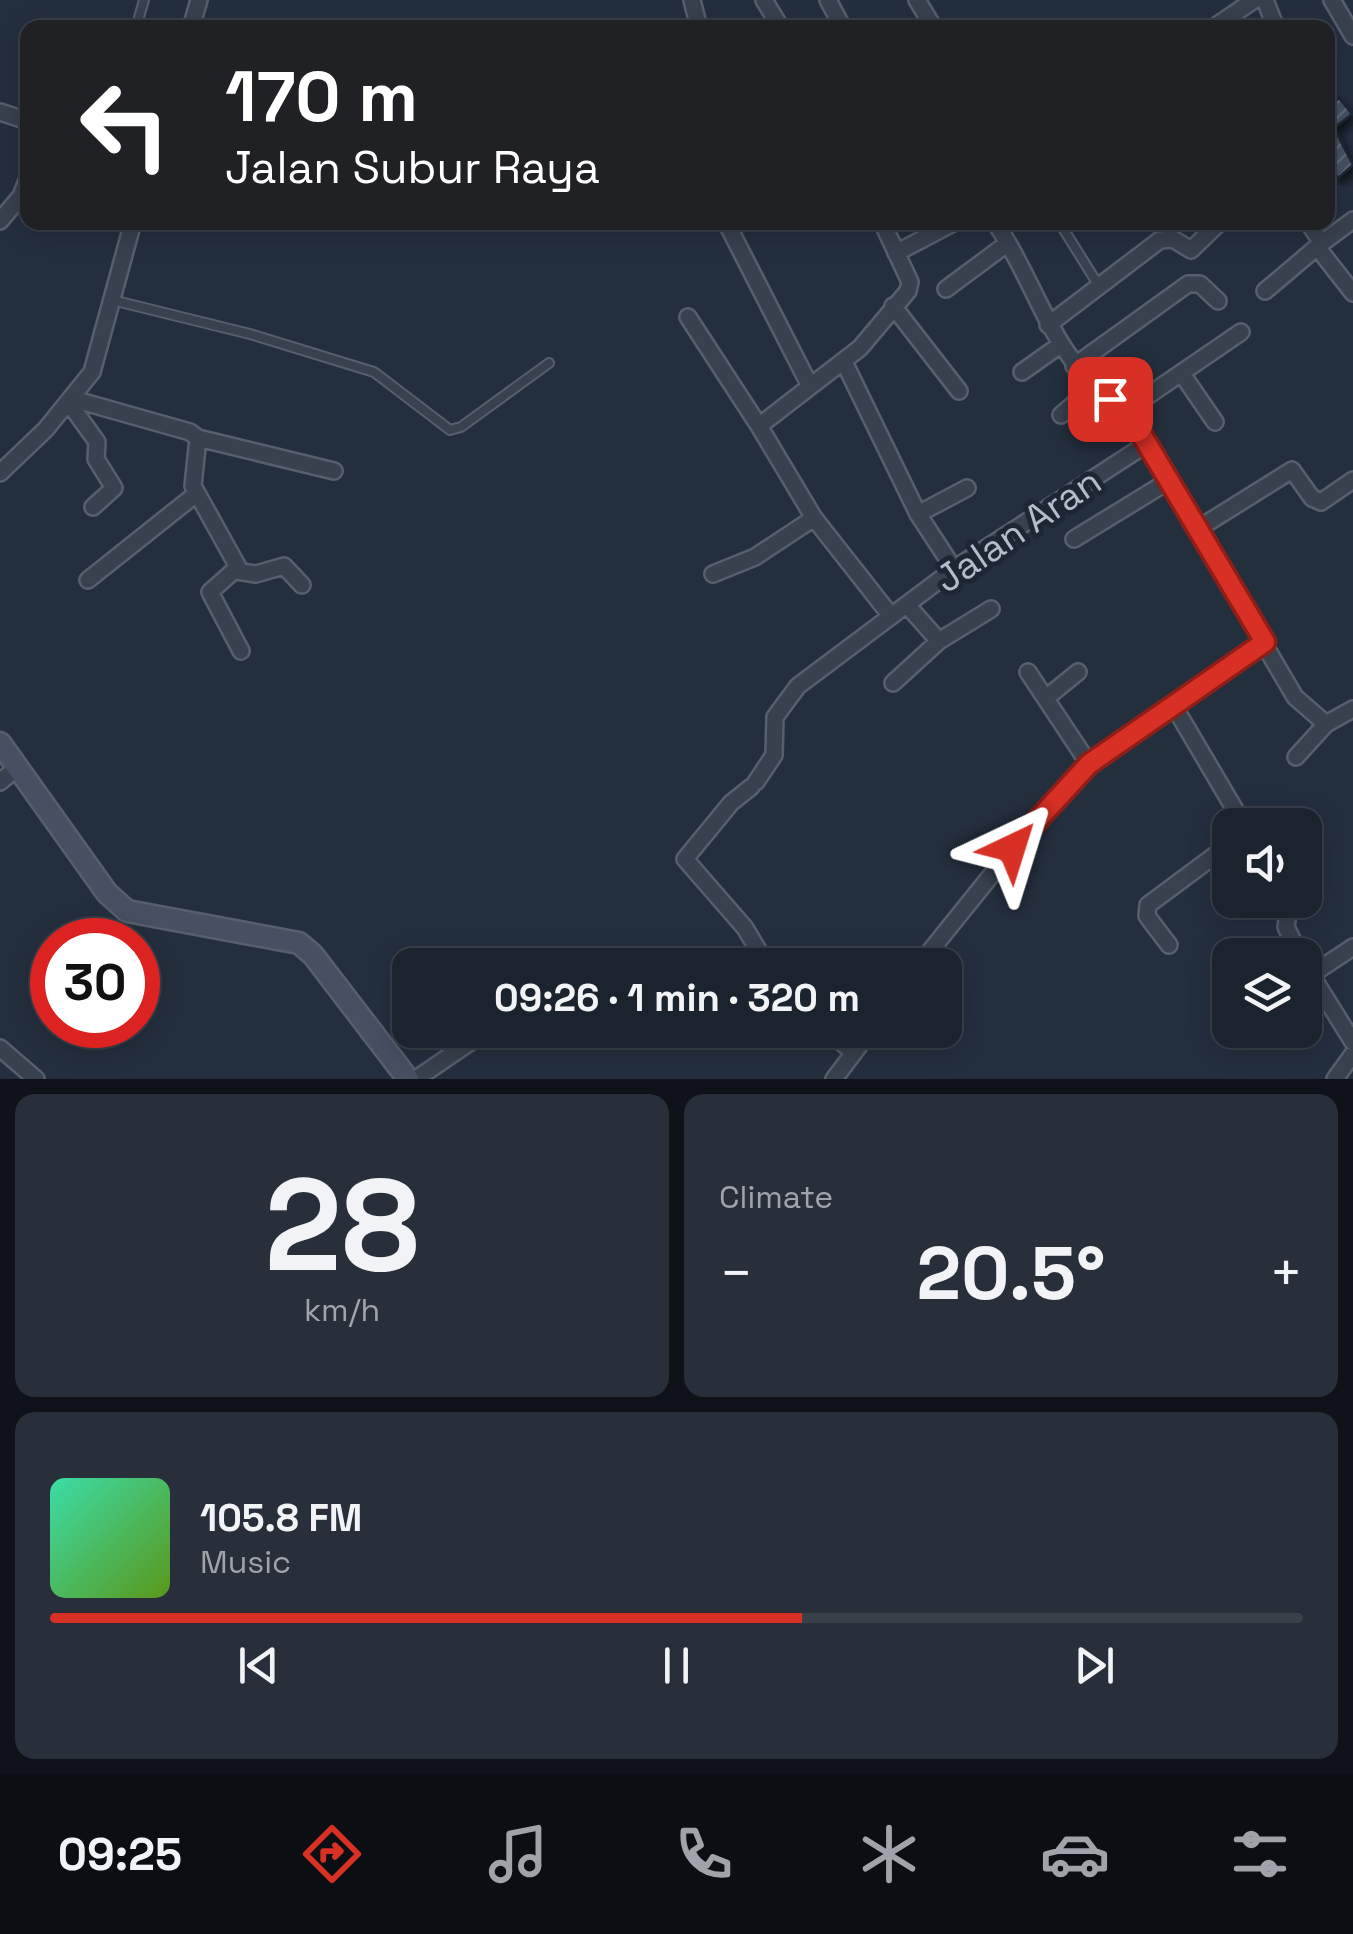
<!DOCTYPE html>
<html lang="en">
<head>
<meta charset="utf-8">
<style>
	:root { --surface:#1b232e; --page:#282f3a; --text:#f1f3f6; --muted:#a0a4aa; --line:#39404a; --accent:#d93025 }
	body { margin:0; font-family:"Space Grotesk",sans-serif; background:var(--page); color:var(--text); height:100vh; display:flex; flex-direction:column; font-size:38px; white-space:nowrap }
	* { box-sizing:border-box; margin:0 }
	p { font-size:32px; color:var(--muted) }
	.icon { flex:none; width:55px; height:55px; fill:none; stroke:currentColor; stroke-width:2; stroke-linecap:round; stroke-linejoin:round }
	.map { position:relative; height:1079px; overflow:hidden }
	.sheet { display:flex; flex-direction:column; gap:15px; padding:15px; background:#0f1319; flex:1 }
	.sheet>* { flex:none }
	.banner { position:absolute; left:20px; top:20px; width:1315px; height:210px; border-radius:20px; box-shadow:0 5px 25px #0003,0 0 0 2px var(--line); background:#202124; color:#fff; overflow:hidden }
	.buttons { position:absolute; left:1212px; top:808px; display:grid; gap:20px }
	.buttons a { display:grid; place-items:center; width:110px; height:110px; border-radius:20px; background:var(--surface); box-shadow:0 5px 25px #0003,0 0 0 2px var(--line); font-size:50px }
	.speed { position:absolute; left:30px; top:918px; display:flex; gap:20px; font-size:50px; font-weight:700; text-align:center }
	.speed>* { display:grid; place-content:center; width:130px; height:130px; border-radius:50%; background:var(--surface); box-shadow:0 5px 25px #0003,0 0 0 2px var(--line); line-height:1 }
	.speed .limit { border:15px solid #d22; background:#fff; color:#111 }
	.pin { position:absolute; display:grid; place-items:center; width:85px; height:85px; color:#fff; margin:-42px; border-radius:20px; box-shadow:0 5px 15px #0006 }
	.me { position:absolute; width:110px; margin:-55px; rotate:41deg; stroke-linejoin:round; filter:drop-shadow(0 0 8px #0008) }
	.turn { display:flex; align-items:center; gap:35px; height:210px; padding:0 40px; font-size:45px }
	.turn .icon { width:130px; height:130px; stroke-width:2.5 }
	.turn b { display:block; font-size:70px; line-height:85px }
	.big { font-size:75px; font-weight:600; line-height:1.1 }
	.sheet .widget { flex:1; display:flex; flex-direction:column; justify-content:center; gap:15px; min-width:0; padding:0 35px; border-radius:20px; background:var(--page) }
	.sheet .dial { align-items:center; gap:0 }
	.dial b { font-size:130px; line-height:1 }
	.song { display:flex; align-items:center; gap:30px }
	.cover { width:120px; height:120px; border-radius:15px; background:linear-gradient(135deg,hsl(160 70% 55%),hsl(90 70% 35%)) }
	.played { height:10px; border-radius:5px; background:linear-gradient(90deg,var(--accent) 60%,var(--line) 60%) }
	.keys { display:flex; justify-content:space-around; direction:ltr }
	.heat { display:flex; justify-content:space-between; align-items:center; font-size:55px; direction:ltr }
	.sheet .tiles { flex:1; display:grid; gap:15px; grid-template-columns:1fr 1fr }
	.widget:last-child { grid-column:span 2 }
	.trip { position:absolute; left:392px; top:948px; width:570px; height:100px; border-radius:20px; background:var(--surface); box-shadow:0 5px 25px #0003,0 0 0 2px var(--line); font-weight:600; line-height:100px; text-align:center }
	.tab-bar { display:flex; height:160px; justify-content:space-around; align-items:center; background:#0b0e12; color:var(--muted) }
	.tab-bar .icon { width:70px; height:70px }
	.tab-bar .current { color:var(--accent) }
	.tab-bar b { font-size:45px; color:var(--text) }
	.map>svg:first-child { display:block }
	.building { fill:url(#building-hatch); stroke:#1f2835; stroke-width:2.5; filter:url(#shadow) }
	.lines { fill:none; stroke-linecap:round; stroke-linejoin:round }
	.lane-casing { stroke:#565f6c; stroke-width:12 }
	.street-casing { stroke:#565f6c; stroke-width:20 }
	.secondary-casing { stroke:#565f6c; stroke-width:25 }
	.lane { stroke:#38414e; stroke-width:8 }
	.street { stroke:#38414e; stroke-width:15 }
	.secondary { stroke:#465061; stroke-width:20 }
	.route-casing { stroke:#8d1f18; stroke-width:25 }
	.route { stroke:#d93025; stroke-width:18 }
	.labels { text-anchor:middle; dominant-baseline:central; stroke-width:10; stroke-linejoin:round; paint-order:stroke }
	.street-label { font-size:38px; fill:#b4bcc9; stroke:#1d2633 }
</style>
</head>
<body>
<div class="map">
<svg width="1353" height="1079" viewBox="0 0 1353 1079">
	<defs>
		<pattern id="building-hatch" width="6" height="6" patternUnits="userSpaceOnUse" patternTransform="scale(2.5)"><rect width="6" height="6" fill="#455162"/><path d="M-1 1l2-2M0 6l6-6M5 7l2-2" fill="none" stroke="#5d6877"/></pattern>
		<filter id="shadow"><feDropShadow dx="3.5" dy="6" stdDeviation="5" flood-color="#0009"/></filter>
	</defs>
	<rect width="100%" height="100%" fill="#242f3e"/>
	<!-- building -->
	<path class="building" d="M1339 98 1352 114 1334 128 1353 165 1338 178 1328 161V107Z"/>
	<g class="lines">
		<!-- lane casing -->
		<g class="lane-casing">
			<path id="lane" d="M136 28 144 0
				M235 222 250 226
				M1059 222 1099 286
				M112 300 250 334 374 372 450 430 461 427 549 363"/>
		</g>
		<!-- street casing -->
		<g class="street-casing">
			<path id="street" d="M692 0 699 28
				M764 0 781 28
				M828 0 843 28
				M917 0 934 28
				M1265 0 1276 28
				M1332 0 1353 36
				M191 28 199 0
				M1213 28 1254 0
				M0 112 28 121
				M0 221 21 196 28 178
				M726 222 810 386
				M882 222 910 282 908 291 860 348 759 426 814 518 891 616
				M995 222C1043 294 1049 360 1127 410L1295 697 1326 724
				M1255 222H1266
				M1308 222 1322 243 1317 247 1353 293
				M1322 243 1353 220
				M896 253 955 222
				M946 289 1008 243
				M1265 291 1317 247
				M893 306 959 391
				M688 317 759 426
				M1048 325 1160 240 1173 239 1191 250 1220 222
				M844 362 918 514 954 569
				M1074 366 1188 284H1200L1218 301
				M1022 372 1060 345
				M1182 374 1215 422
				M73 399 190 432 198 438 334 471
				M69 403 97 442 96 459 114 488 93 507
				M1127 410 1241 332
				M1061 415 1093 388
				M198 438 193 486 238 567 210 592 241 651
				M0 473 46 429 92 372 133 222
				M918 514 967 488
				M1196 530 1292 470 1312 498 1321 502 1353 480
				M1074 539 1167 482
				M237 571 256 574 284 566 302 585
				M713 574 755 557 814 518
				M88 580 196 494
				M939 641 991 609
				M1028 672 1089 764
				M893 683 939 641 907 605
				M1046 698 1078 672
				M1175 708 1244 825
				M1296 757 1326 724 1353 709
				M0 782 18 767
				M756 782 774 755 775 717 798 686 954 569 1145 445
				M751 787 731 803 685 859 745 928 767 965
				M1290 900 1286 927 1300 955
				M1169 945 1147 916 1148 905 1230 844
				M919 965 1030 827 1089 764 1265 641
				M1305 965 1353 1042
				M1311 975 1353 947
				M1227 1004 1230 1003
				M827 1030 854 1053
				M0 1048 36 1079
				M416 1079 488 1030
				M834 1079 871 1030
				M1335 1079 1353 1054"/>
		</g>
		<!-- secondary casing -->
		<g class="secondary-casing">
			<path id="secondary" d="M0 743 107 893 127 911 299 943 313 955 408 1079"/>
		</g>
		<!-- lane -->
		<use href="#lane" class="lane"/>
		<!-- street -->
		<use href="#street" class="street"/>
		<!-- secondary -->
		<use href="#secondary" class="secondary"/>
	</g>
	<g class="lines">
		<!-- route casing -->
		<g class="route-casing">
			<path id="route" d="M1012 848 1089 764 1265 642 1127 410 1110 399"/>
		</g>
		<!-- route -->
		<use href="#route" class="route"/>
	</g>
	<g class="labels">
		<!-- street labels -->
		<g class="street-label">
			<text transform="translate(1018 530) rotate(-34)">Jalan Aran</text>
		</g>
	</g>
</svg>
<div class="buttons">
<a><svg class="icon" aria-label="sound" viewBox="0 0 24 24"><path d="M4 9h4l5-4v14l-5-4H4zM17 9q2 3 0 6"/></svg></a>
<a><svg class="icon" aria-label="layers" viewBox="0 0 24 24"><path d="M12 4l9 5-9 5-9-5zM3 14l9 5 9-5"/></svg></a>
</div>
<div class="speed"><div class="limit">30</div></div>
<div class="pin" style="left:1110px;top:399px;background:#d93025"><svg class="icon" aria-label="arrive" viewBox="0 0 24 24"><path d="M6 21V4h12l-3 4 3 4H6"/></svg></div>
<svg class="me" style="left:1012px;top:848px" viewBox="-20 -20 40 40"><path d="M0-17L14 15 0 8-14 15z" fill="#d93025" stroke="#fff" stroke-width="4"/></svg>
<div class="trip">09:26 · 1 min · 320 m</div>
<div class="banner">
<div class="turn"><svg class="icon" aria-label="left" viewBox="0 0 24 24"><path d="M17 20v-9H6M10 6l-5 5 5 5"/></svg><div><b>170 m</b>Jalan Subur Raya</div></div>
</div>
</div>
<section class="sheet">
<div class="tiles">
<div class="widget dial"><b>28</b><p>km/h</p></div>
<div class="widget"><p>Climate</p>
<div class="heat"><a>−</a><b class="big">20.5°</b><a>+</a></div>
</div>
<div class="widget">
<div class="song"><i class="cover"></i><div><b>105.8 FM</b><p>Music</p></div></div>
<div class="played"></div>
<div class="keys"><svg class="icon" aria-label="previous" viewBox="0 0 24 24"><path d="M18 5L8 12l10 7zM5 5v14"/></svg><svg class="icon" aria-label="pause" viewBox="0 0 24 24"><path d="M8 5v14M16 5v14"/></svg><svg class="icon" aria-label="next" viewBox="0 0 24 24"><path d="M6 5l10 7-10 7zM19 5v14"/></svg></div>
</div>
</div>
</section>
<nav class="tab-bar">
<b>09:25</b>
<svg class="icon current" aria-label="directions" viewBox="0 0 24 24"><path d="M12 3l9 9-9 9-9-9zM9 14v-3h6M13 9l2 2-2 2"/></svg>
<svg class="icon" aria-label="music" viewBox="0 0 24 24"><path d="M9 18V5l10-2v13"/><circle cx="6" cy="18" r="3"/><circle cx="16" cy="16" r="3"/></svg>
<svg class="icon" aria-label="phone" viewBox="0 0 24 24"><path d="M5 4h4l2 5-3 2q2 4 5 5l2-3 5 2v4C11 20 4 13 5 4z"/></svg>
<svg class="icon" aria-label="climate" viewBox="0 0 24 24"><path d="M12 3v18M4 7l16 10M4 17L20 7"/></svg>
<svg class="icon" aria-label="car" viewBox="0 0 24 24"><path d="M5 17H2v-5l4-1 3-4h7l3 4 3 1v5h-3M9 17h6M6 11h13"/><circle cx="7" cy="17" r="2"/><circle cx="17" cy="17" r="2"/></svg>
<svg class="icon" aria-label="filters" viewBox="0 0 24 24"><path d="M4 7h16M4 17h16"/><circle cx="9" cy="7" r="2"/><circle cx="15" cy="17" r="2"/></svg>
</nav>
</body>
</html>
